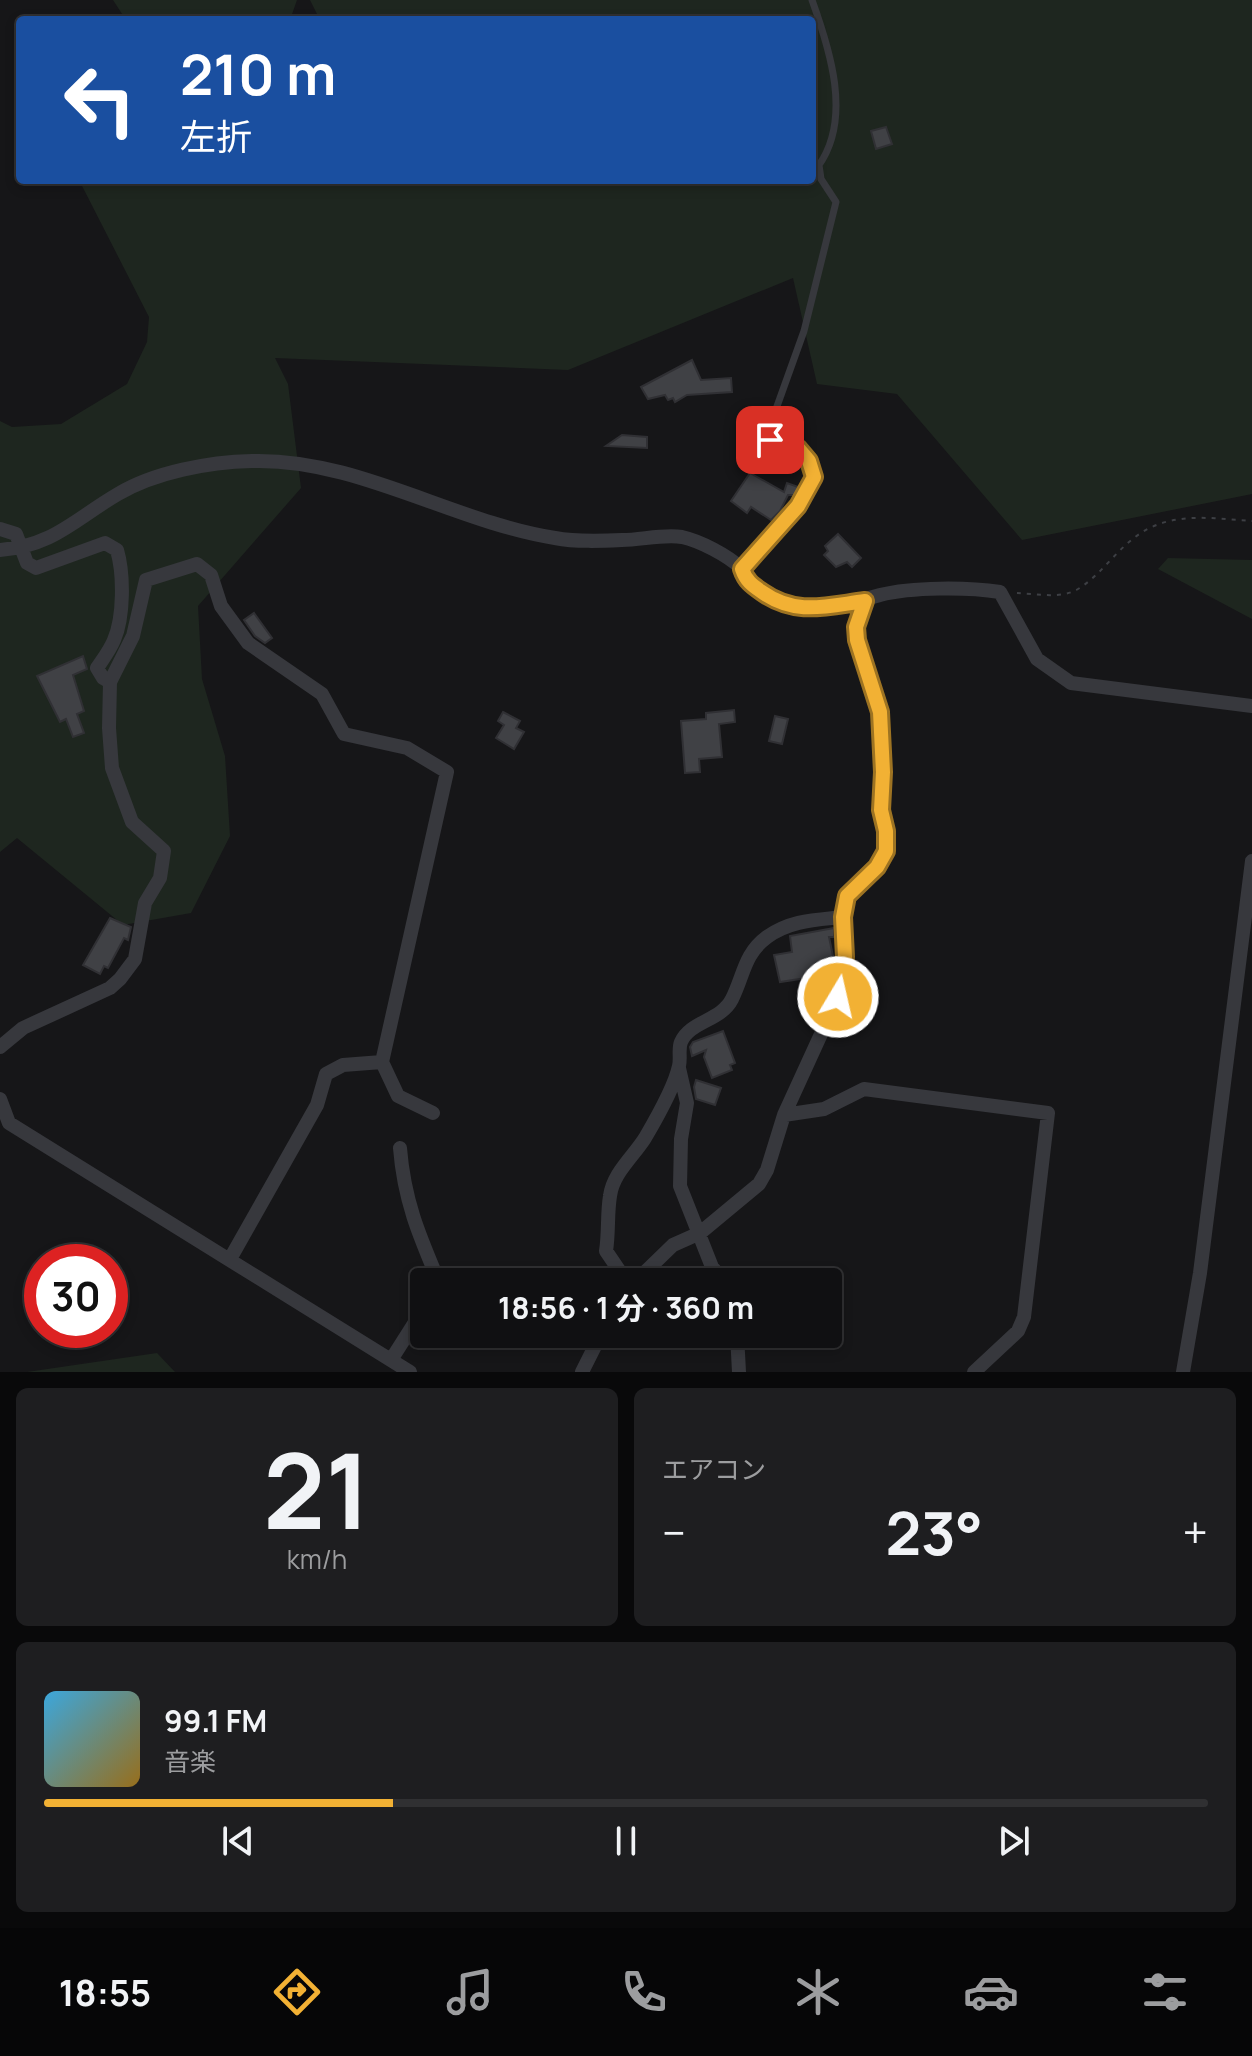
<!DOCTYPE html>
<html lang="ja">
<head>
<meta charset="utf-8">
<style>
	:root { --surface:#101012; --page:#1e1e20; --text:#f1f3f6; --muted:#9c9d9f; --line:#303032; --accent:#f2b134 }
	body { margin:0; font-family:Manrope,"Noto Sans JP",sans-serif; background:var(--page); color:var(--text); height:100vh; display:flex; flex-direction:column; font-size:30px; white-space:nowrap }
	* { box-sizing:border-box; margin:0 }
	p { font-size:26px; color:var(--muted) }
	.icon { flex:none; width:44px; height:44px; fill:none; stroke:currentColor; stroke-width:2; stroke-linecap:round; stroke-linejoin:round }
	.map { position:relative; height:1372px; overflow:hidden }
	.side { display:flex; flex-direction:column; gap:16px; padding:16px; background:#09090a; flex:1 }
	.side>* { flex:none }
	.top-card { position:absolute; left:16px; top:16px; width:800px; height:168px; border-radius:8px; box-shadow:0 4px 12px #0003,0 0 0 2px var(--line); background:#1a4fa0; color:#fff; overflow:hidden }
	.speed { position:absolute; left:24px; top:1244px; display:flex; gap:16px; font-size:40px; font-weight:700; text-align:center }
	.speed>* { display:grid; place-content:center; width:104px; height:104px; border-radius:50%; background:var(--surface); box-shadow:0 4px 12px #0003,0 0 0 2px var(--line); line-height:1 }
	.speed .limit { border:12px solid #d22; background:#fff; color:#111 }
	.pin { position:absolute; display:grid; place-items:center; width:68px; height:68px; color:#fff; margin:-34px; border-radius:16px; box-shadow:0 4px 12px #0006 }
	.me { position:absolute; width:88px; margin:-44px; rotate:9deg; stroke-linejoin:round; filter:drop-shadow(0 0 6px #0008) }
	.turn { display:flex; align-items:center; gap:28px; height:168px; padding:0 32px; font-size:36px }
	.turn .icon { width:104px; height:104px; stroke-width:2.5 }
	.turn b { display:block; font-size:56px; line-height:68px }
	.big { font-size:60px; font-weight:700; line-height:1.1 }
	.side .card { flex:1; display:flex; flex-direction:column; justify-content:center; gap:12px; min-width:0; padding:0 28px; border-radius:12px; background:var(--page) }
	.side .dial { align-items:center; gap:0 }
	.dial b { font-size:104px; line-height:1 }
	.song { display:flex; align-items:center; gap:24px }
	.cover { width:96px; height:96px; border-radius:12px; background:linear-gradient(135deg,hsl(200 70% 55%),hsl(40 70% 35%)) }
	.played { height:8px; border-radius:4px; background:linear-gradient(90deg,var(--accent) 30%,var(--line) 30%) }
	.keys { display:flex; justify-content:space-around; direction:ltr }
	.heat { display:flex; justify-content:space-between; align-items:center; font-size:44px; direction:ltr }
	.side .tiles { flex:1; display:grid; gap:16px; grid-template-columns:1fr 1fr }
	.card:last-child { grid-column:span 2 }
	.trip { position:absolute; left:410px; top:1268px; width:432px; height:80px; border-radius:8px; background:var(--surface); box-shadow:0 4px 12px #0003,0 0 0 2px var(--line); font-weight:700; line-height:80px; text-align:center }
	.menu { display:flex; height:128px; justify-content:space-around; align-items:center; background:#060607; color:var(--muted) }
	.menu .icon { width:56px; height:56px }
	.menu .active { color:var(--accent) }
	.menu b { font-size:36px; color:var(--text) }
	.map>svg:first-child { display:block }
	.green { fill:#1e261f }
	.building { fill:#404145; stroke:#303034; stroke-width:2 }
	.lines { fill:none; stroke-linecap:round; stroke-linejoin:round }
	.path { stroke:#3d3f44; stroke-width:2; stroke-dasharray:4 6; stroke-linecap:butt }
	.lane { stroke:#37383d; stroke-width:7 }
	.street { stroke:#37383d; stroke-width:14 }
	.route-casing { stroke:#9d7322; stroke-width:20 }
	.route { stroke:#f2b134; stroke-width:14 }
</style>
</head>
<body>
<div class="map">
<svg width="1252" height="1372" viewBox="0 0 1252 1372">
	<rect width="100%" height="100%" fill="#161618"/>
	<!-- green -->
	<path class="green" d="M113 0H297L290 20H126Z
		M310 0H1252V494L1022 540 897 394 817 384 793 278 568 370 275 358 288 384 301 488 198 606 202 679 225 756 230 836 191 913 123 925 17 838 0 852V421L12 427 61 424 127 384 147 342 149 317 79 180H812V20H320Z
		M1168 558 1252 560V619L1158 569Z
		M157 1353 175 1372H27Z"/>
	<!-- building -->
	<path class="building" d="M886 127 892 144 876 149 871 131Z
		M692 360 701 380 731 378 732 392 687 395 675 402 673 398 668 400 665 395 648 399 641 387Z
		M622 435 647 437V448L606 446Z
		M750 473 784 492 787 483 801 488 797 495H788L780 511 771 520 751 507 747 513 731 501Z
		M838 534 861 558 852 567 847 562 836 567 824 555 828 551 825 546Z
		M254 613 272 638 265 643 255 636 244 620Z
		M83 656 87 669 73 675 84 711 77 714 84 733 73 737 66 719 60 722 37 676Z
		M734 710 735 722 719 724 722 757 699 759 700 772 685 773 681 721 706 719V713Z
		M503 712 520 721 516 728 524 732 514 749 496 738 504 725 498 721Z
		M775 716 788 719 782 744 769 741Z
		M110 918 131 927 128 940 124 938 108 968 104 966 100 974 83 965Z
		M834 928V937H829L834 961 832 974 780 982 774 955 792 952 790 936Z
		M723 1031 735 1063 730 1065 732 1070 712 1078 704 1057 706 1050 692 1056 690 1047 693 1042Z
		M696 1080 721 1088 715 1105 696 1099 694 1087Z"/>
	<g class="lines">
		<!-- path -->
		<path class="path" d="M1017 593C1036 594 1062 599 1078 589 1106 572 1121 540 1154 526 1184 513 1220 519 1252 521"/>
		<!-- lane -->
		<path class="lane" d="M742 569 798 506 814 477 809 461 798 448 777 446 770 440 771 423 804 331 836 202 821 179 819 165C852 118 830 50 812 0"/>
		<!-- street -->
		<path class="street" d="M0 529 16 534 27 563 36 568 105 543 117 550C124 574 124 617 114 640 110 650 103 659 97 668L103 678 110 682
			M0 550C53 546 75 519 118 494 155 472 209 462 252 461 357 458 453 522 555 538 576 542 600 541 622 540 641 540 663 534 682 537 700 541 727 555 741 568 746 574 741 572 745 578 753 592 781 607 797 609 823 612 855 602 880 595 912 587 967 587 1000 592L1037 659 1071 683 1252 706
			M865 601 856 627 857 640 880 712 883 772 881 810 886 831V851L877 867 847 896 843 917 845 957 838 997 784 1115 824 1109 864 1089 1048 1113 1024 1317 1018 1331 974 1372
			M0 1047 23 1028 110 988 120 979 135 959 145 903 160 878 164 851 132 822 112 768 109 728 110 682 133 636 146 580 197 564 211 575 221 606 248 643 322 694 344 734 407 748 447 772 382 1062 398 1096 433 1113
			M679 1068 687 1103 681 1139 680 1186 712 1267 725 1282
			M0 1099 9 1123 410 1372
			M400 1148C404 1200 419 1235 439 1282
			M230 1259 317 1105 326 1074 343 1065 382 1062
			M627 1282 606 1251C609 1232 607 1214 610 1196 613 1173 633 1157 645 1138 655 1121 675 1085 679 1066 681 1058 678 1049 681 1042 690 1021 721 1021 732 999 744 975 744 954 767 937 791 920 816 920 843 917
			M628 1282 639 1278 673 1245 700 1233 759 1184 767 1170 784 1115
			M737 1334 739 1372
			M391 1360 424 1308
			M582 1372 601 1334
			M1183 1372 1200 1273 1252 861"/>
	</g>
	<g class="lines">
		<!-- route casing -->
		<g class="route-casing">
			<path id="route" d="M770 440 777 446 798 448 809 461 814 477 798 506 742 569C746 581 752 585 762 592 796 616 826 606 865 601L856 627 857 640 880 712 883 772 881 810 886 831V851L877 867 847 896 843 917 845 957 838 997"/>
		</g>
		<!-- route -->
		<use href="#route" class="route"/>
	</g>
</svg>
<div class="speed"><div class="limit">30</div></div>
<div class="pin" style="left:770px;top:440px;background:#d93025"><svg class="icon" aria-label="arrive" viewBox="0 0 24 24"><path d="M6 21V4h12l-3 4 3 4H6"/></svg></div>
<svg class="me" style="left:838px;top:997px" viewBox="-20 -20 40 40"><circle r="17" fill="#f2b134" stroke="#fff" stroke-width="3"/><path d="M0-11L8 9 0 5-8 9z" fill="#fff"/></svg>
<div class="trip">18:56 · 1 分 · 360 m</div>
<div class="top-card">
<div class="turn"><svg class="icon" aria-label="left" viewBox="0 0 24 24"><path d="M17 20v-9H6M10 6l-5 5 5 5"/></svg><div><b>210 m</b>左折</div></div>
</div>
</div>
<section class="side">
<div class="tiles">
<div class="card dial"><b>21</b><p>km/h</p></div>
<div class="card"><p>エアコン</p>
<div class="heat"><a>−</a><b class="big">23°</b><a>+</a></div>
</div>
<div class="card">
<div class="song"><i class="cover"></i><div><b>99.1 FM</b><p>音楽</p></div></div>
<div class="played"></div>
<div class="keys"><svg class="icon" aria-label="previous" viewBox="0 0 24 24"><path d="M18 5L8 12l10 7zM5 5v14"/></svg><svg class="icon" aria-label="pause" viewBox="0 0 24 24"><path d="M8 5v14M16 5v14"/></svg><svg class="icon" aria-label="next" viewBox="0 0 24 24"><path d="M6 5l10 7-10 7zM19 5v14"/></svg></div>
</div>
</div>
</section>
<nav class="menu">
<b>18:55</b>
<svg class="icon active" aria-label="directions" viewBox="0 0 24 24"><path d="M12 3l9 9-9 9-9-9zM9 14v-3h6M13 9l2 2-2 2"/></svg>
<svg class="icon" aria-label="music" viewBox="0 0 24 24"><path d="M9 18V5l10-2v13"/><circle cx="6" cy="18" r="3"/><circle cx="16" cy="16" r="3"/></svg>
<svg class="icon" aria-label="phone" viewBox="0 0 24 24"><path d="M5 4h4l2 5-3 2q2 4 5 5l2-3 5 2v4C11 20 4 13 5 4z"/></svg>
<svg class="icon" aria-label="climate" viewBox="0 0 24 24"><path d="M12 3v18M4 7l16 10M4 17L20 7"/></svg>
<svg class="icon" aria-label="car" viewBox="0 0 24 24"><path d="M5 17H2v-5l4-1 3-4h7l3 4 3 1v5h-3M9 17h6M6 11h13"/><circle cx="7" cy="17" r="2"/><circle cx="17" cy="17" r="2"/></svg>
<svg class="icon" aria-label="filters" viewBox="0 0 24 24"><path d="M4 7h16M4 17h16"/><circle cx="9" cy="7" r="2"/><circle cx="15" cy="17" r="2"/></svg>
</nav>
</body>
</html>
